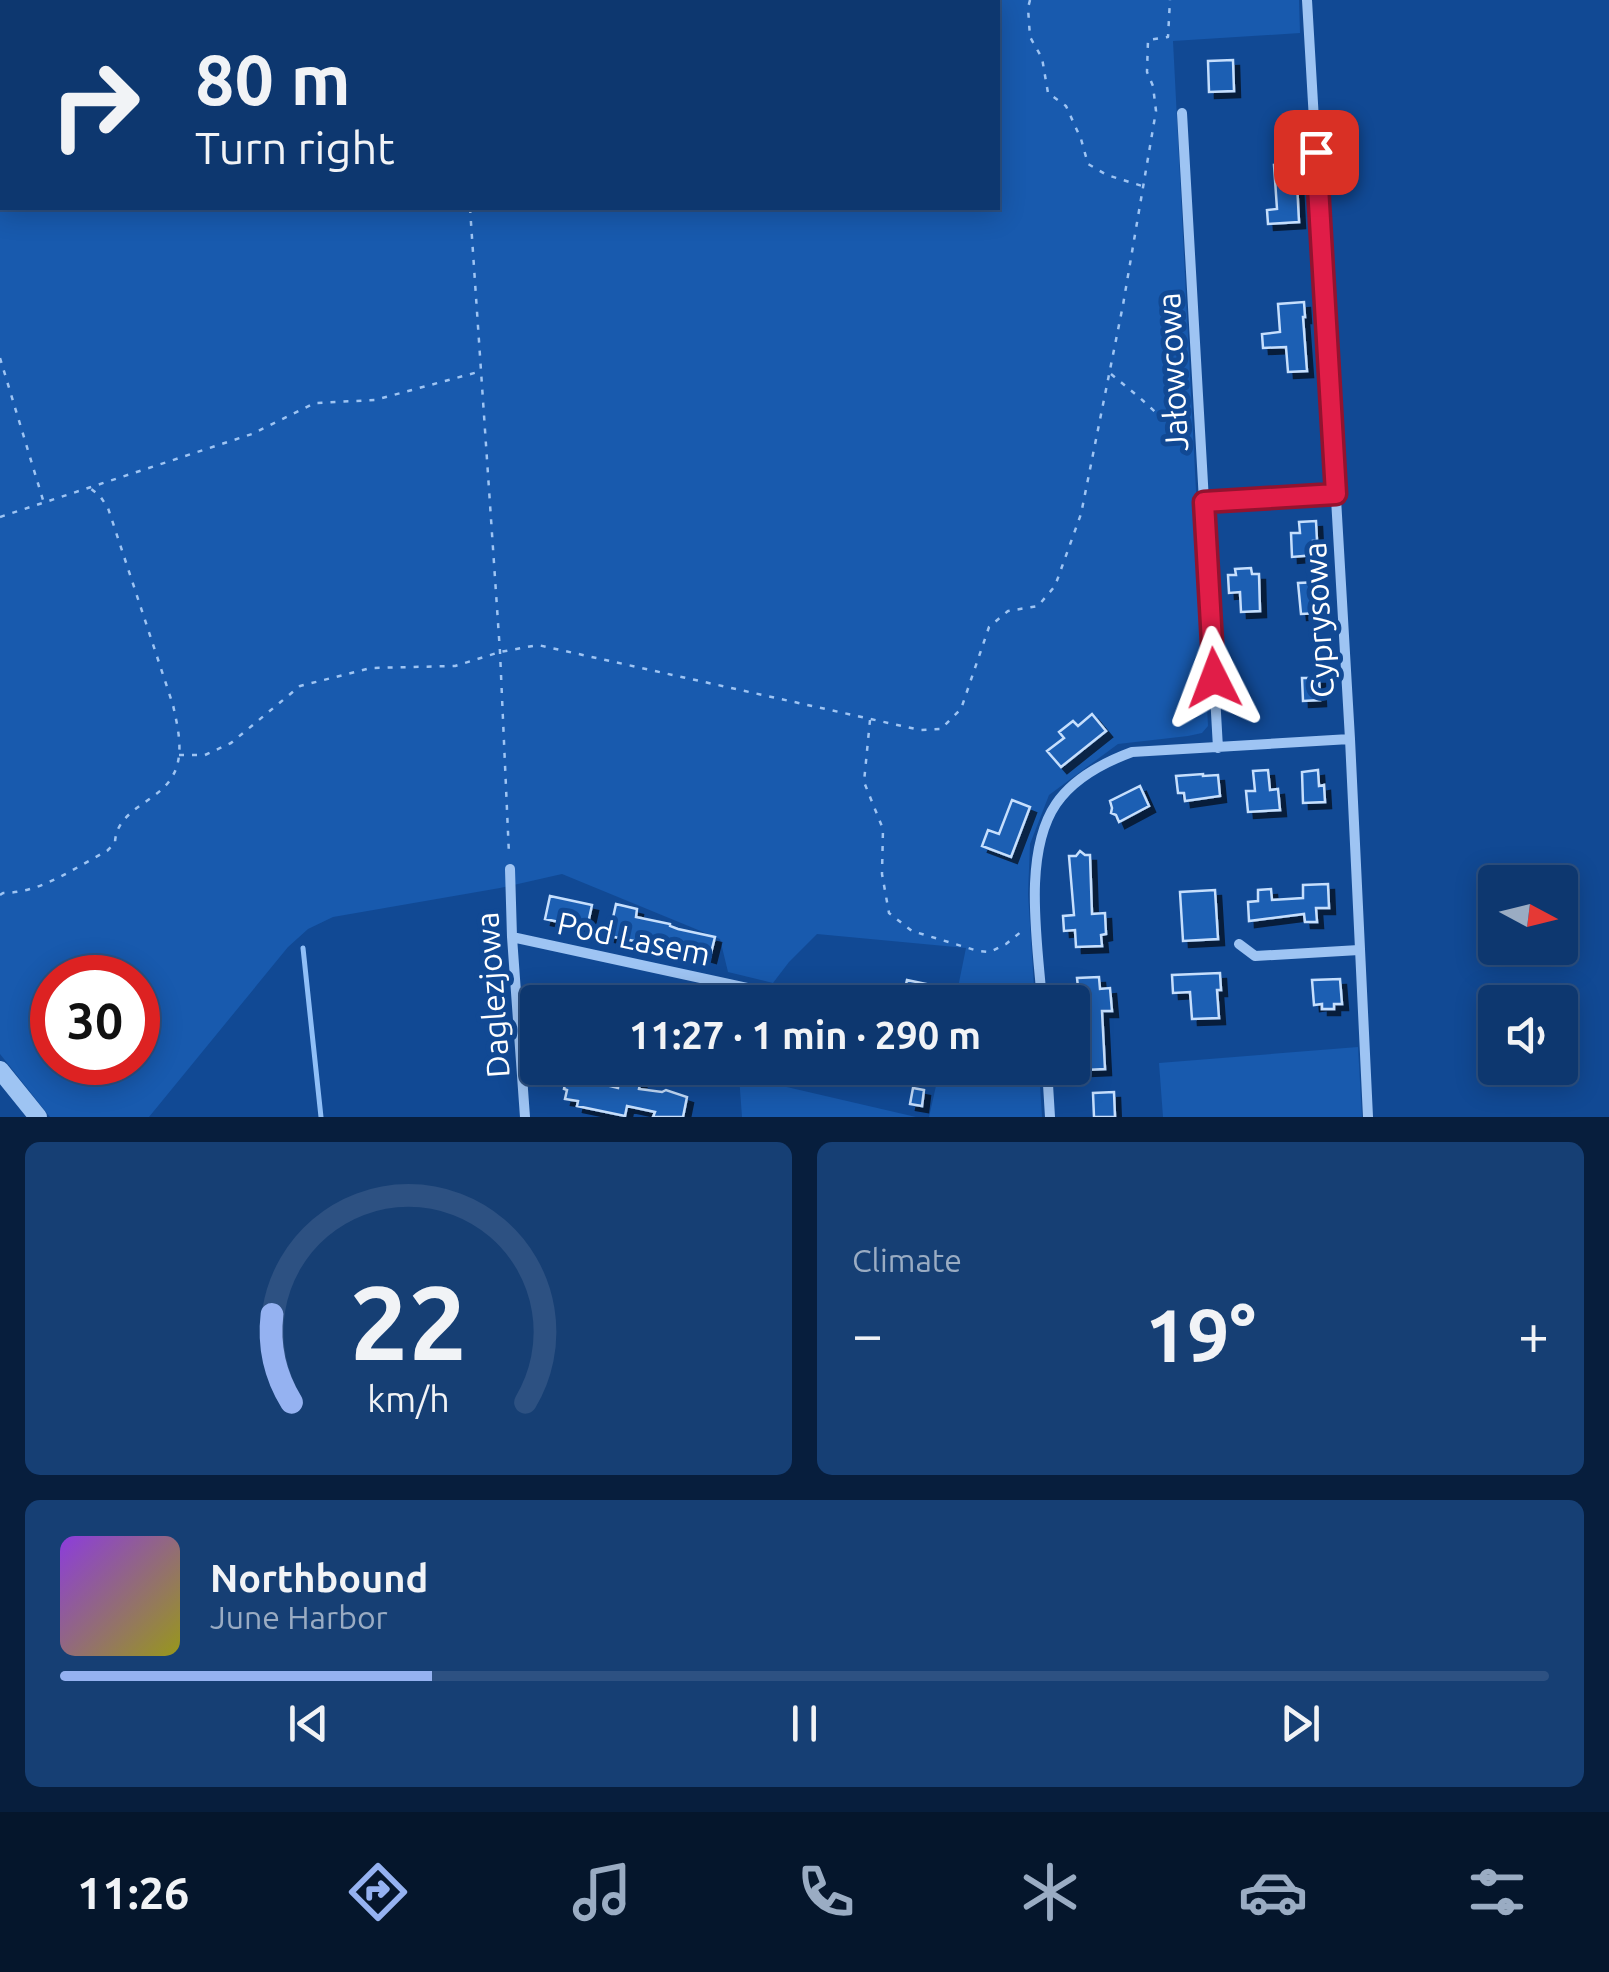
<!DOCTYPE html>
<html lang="en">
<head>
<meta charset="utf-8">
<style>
	:root { --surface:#0d376f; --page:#163f74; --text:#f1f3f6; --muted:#9aacc3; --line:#2d5182; --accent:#95b2f1 }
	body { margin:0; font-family:Ubuntu,sans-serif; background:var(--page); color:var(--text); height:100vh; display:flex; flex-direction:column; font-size:38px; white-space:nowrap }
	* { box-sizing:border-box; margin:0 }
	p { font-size:32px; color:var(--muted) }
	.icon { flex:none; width:55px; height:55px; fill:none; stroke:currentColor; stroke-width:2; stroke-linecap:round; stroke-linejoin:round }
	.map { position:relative; height:1117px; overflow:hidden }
	.sheet { display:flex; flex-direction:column; gap:25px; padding:25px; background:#071e3d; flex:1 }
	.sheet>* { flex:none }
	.guide { position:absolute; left:0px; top:0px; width:1000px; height:210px; box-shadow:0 5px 25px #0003,0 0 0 2px var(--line); background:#0d376f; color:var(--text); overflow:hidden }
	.needle { width:65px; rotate:97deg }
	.tools { position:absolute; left:1478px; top:865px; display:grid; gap:20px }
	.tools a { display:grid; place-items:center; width:100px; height:100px; border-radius:10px; background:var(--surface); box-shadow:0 5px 25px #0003,0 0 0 2px var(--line); font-size:50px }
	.speed { position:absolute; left:30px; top:955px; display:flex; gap:20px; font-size:50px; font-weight:700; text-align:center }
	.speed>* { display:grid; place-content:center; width:130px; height:130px; border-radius:50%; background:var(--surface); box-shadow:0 5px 25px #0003,0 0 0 2px var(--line); line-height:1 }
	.speed .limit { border:15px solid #d22; background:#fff; color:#111 }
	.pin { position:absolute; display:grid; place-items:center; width:85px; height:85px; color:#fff; margin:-42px; border-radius:20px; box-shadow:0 5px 15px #0006 }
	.me { position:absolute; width:110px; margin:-55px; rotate:357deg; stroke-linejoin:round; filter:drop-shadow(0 0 8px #0008) }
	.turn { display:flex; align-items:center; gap:35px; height:210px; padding:0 30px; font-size:45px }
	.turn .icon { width:130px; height:130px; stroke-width:2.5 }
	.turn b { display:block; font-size:70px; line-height:85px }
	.big { font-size:75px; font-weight:700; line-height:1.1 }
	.sheet .tile { flex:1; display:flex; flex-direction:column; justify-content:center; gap:15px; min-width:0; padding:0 35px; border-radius:15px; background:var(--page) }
	.sheet .dial { align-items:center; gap:0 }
	.dial svg { height:260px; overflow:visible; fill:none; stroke:var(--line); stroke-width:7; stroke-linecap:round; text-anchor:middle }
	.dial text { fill:var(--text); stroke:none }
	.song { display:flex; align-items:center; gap:30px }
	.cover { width:120px; height:120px; border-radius:15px; background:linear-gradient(135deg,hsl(270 70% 55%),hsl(60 70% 35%)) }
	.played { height:10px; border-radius:5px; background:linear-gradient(90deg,var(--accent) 25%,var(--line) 25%) }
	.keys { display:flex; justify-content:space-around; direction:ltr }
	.heat { display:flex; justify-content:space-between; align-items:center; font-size:55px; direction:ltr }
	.sheet .tiles { flex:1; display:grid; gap:25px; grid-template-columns:1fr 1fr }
	.tile:last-child { grid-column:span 2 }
	.trip { position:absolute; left:520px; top:985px; width:570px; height:100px; border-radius:10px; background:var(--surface); box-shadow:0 5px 25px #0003,0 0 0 2px var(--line); font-weight:700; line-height:100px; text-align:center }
	.tabs { display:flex; height:160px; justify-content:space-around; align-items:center; background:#05162c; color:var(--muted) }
	.tabs .icon { width:70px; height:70px }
	.tabs .current { color:var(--accent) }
	.tabs b { font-size:45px; color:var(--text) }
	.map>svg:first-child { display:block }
	.green { fill:#185aae; fill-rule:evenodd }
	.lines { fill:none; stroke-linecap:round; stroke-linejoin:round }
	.stream { stroke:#90bff7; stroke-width:5 }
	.building { fill:#1e5fb3; stroke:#c6dffd; stroke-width:2.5; filter:url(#shadow) }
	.path { stroke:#9ec4f3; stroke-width:2.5; stroke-dasharray:5 8; stroke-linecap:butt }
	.service { stroke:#9ec4f3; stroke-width:6 }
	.minor { stroke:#9ec4f3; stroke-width:10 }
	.tertiary { stroke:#9ec4f3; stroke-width:18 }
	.route-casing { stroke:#92132f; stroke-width:25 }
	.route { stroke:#e11d48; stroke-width:18 }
	.labels { text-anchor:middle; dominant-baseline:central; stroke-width:10; stroke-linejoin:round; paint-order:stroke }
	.street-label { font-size:32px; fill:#fff; stroke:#114994 }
</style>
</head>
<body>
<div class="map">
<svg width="1609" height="1117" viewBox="0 0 1609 1117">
	<defs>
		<filter id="shadow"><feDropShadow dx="6" dy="6" stdDeviation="0" flood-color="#0009"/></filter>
	</defs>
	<rect width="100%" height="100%" fill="#114994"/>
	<!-- green -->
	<path class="green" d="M0 0H1299L1300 33 1173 41 1208 726 1202 733 1188 736 1118 744 1049 795 1030 844 1028 894 1035 1002H955L966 948 817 934 789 962 773 983 728 972 720 939 562 874 500 888 333 917 308 929 288 947 149 1117H50L0 1054ZM2 2H998V208H2ZM52 978H138V1062H52Z
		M1358 1047 1362 1117H1163L1159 1063Z
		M940 1068H1039L1042 1117H929Z
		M739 1076 916 1117H742Z"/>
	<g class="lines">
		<!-- stream -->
		<path class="stream" d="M303 948 321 1117"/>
	</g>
	<!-- building -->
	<path class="building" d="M1233 60 1234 91 1209 92 1208 61Z
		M1296 163 1299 222 1268 224 1267 210 1277 209 1274 165Z
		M1304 302 1305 317H1303L1307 371 1288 372 1286 347 1263 348 1262 334 1280 332 1278 304Z
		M1316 521 1317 541H1313L1314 555 1292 557 1291 533H1300L1299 522Z
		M1251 568 1252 574H1259L1260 611 1241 612 1240 592 1229 593 1228 575H1236L1235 569Z
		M1320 582V613L1301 614 1298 583Z
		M1302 678H1319L1320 700 1303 701Z
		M1092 714 1106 731 1061 767 1047 751 1064 738 1059 732 1073 721 1078 726Z
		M1268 770 1270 790 1278 789 1280 810 1248 812 1246 791H1255L1253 771Z
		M1318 770 1319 786 1324 785 1325 802 1303 803 1302 772Z
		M1203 774V776L1218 775 1220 796 1185 801 1184 793H1178L1176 776Z
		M1140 786 1149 806 1119 822 1116 815 1111 813 1112 808 1110 801Z
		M1012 800 1030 807 1011 857 982 846 988 830 999 834Z
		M1080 851 1085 855H1090L1092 914 1105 913 1106 934 1101 935 1102 946 1076 947 1075 930 1064 931 1063 916 1074 915 1069 856H1076Z
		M1328 884 1329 908H1316L1317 922H1305L1304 914 1249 921 1248 902 1258 901V890L1271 889 1272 900 1303 898V885Z
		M1215 890 1218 939 1183 941 1180 892Z
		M550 896 592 905 587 928 545 919Z
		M616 904 637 909 636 917 670 924V926L678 929 715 937 710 957 666 944 665 947 609 936Z
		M1220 973 1221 990H1217L1219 1018 1192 1019 1190 992 1173 993 1172 975Z
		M1099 977 1100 989 1110 988 1112 1011H1102L1105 1069 1085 1070 1079 1013H1072V997L1079 996 1077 978Z
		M1340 979 1342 1004H1334V1009H1322V1004L1314 1005 1312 980Z
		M907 980 926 984 922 1002H902Z
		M557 988 595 997 594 1002H554Z
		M568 1070 595 1076 594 1082 618 1088 620 1074 641 1078 639 1089 662 1092 666 1090 687 1097 683 1117H653L655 1112 627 1106 625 1116 577 1106 578 1101 565 1099 567 1090 564 1089Z
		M913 1088 924 1090 922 1106 910 1104Z
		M1114 1092 1115 1117H1094L1093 1093Z"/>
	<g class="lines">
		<!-- path -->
		<path class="path" d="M458 0V2
			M1030 0 1028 8 1030 37 1042 58 1048 93 1066 106 1081 139 1088 164 1107 175 1142 186
			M392 2 396 0
			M0 130 2 129
			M470 208 500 652 509 855
			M0 358 43 500
			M1111 374 1140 398 1187 441
			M0 517 252 434 315 403 375 400 478 372
			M870 720 864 782 883 829 882 874 889 913 912 931 978 951 990 952 1006 944 1022 931
			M179 755H205L231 743 300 686 371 668 455 666 500 652 538 645 920 730 941 729 961 709 989 627 1008 611 1038 606 1055 586 1081 514 1123 305 1156 111 1153 86 1147 72 1148 40 1168 37 1170 0
			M0 895 3 893C41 893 74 868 107 851L115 843C116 809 157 803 172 777 185 756 178 728 173 705L108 508 100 496 90 488"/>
		<!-- service -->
		<path class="service" d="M1204 502 1335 494"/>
		<!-- minor -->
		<path class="minor" d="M1307 0 1350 739 1368 1117
			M1182 113 1218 748
			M510 869 512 937 525 1117
			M512 937 747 988
			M1239 944 1255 956 1359 950
			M1042 1002C1038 945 1022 854 1056 804 1073 779 1105 762 1132 752L1350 739
			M1047 1068 1050 1117"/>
		<!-- tertiary -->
		<path class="tertiary" d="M0 1070 38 1117"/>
	</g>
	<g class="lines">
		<!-- route casing -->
		<g class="route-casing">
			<path id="route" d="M1214 678 1204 502 1336 494 1316 152"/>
		</g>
		<!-- route -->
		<use href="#route" class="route"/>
	</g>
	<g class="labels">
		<!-- street labels -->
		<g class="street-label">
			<text transform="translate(1172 372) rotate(-93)">Jałowcowa</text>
			<text transform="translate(1318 620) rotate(-93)">Cyprysowa</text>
			<text transform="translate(634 938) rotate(12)">Pod Lasem</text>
			<text transform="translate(492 995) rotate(-94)">Daglezjowa</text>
		</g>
	</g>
</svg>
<div class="tools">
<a><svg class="needle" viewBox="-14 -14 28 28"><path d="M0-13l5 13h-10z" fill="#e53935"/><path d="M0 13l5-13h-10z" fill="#9aacc3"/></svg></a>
<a><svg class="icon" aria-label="sound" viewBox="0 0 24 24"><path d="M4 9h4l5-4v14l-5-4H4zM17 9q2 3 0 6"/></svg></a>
</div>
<div class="speed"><div class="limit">30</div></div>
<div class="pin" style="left:1316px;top:152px;background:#d93025"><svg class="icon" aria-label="arrive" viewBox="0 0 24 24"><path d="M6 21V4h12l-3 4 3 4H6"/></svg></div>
<svg class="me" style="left:1214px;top:678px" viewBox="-20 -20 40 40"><path d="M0-17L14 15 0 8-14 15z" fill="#e11d48" stroke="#fff" stroke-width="4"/></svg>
<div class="trip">11:27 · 1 min · 290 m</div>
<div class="guide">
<div class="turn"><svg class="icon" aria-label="right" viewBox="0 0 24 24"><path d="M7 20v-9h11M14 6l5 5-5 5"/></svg><div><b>80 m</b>Turn right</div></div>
</div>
</div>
<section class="sheet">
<div class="tiles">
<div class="tile dial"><svg viewBox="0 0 100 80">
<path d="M14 69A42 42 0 1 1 86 69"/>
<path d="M14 69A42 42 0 0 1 8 42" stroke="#95b2f1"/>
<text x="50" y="56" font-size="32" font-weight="700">22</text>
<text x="50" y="72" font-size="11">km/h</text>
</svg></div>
<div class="tile"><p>Climate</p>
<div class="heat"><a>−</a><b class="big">19°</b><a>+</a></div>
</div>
<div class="tile">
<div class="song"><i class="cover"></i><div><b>Northbound</b><p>June Harbor</p></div></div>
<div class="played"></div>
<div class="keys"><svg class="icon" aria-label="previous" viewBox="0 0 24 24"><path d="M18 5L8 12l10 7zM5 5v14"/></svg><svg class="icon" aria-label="pause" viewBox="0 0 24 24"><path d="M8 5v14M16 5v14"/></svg><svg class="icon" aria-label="next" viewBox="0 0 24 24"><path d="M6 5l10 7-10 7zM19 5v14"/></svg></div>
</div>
</div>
</section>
<nav class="tabs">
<b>11:26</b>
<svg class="icon current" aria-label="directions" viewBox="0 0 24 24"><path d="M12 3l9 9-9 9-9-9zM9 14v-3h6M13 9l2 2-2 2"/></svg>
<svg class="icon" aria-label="music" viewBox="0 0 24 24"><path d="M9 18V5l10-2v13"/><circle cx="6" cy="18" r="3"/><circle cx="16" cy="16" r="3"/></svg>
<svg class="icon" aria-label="phone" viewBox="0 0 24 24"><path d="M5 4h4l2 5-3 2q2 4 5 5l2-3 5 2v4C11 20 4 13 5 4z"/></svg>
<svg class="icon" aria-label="climate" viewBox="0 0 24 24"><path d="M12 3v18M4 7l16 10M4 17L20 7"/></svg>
<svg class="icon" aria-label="car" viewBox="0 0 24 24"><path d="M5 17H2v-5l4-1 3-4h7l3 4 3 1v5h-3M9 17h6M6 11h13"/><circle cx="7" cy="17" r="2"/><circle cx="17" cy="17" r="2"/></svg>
<svg class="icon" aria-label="filters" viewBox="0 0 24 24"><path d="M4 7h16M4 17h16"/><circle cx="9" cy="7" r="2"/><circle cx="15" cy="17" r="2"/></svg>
</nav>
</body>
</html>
